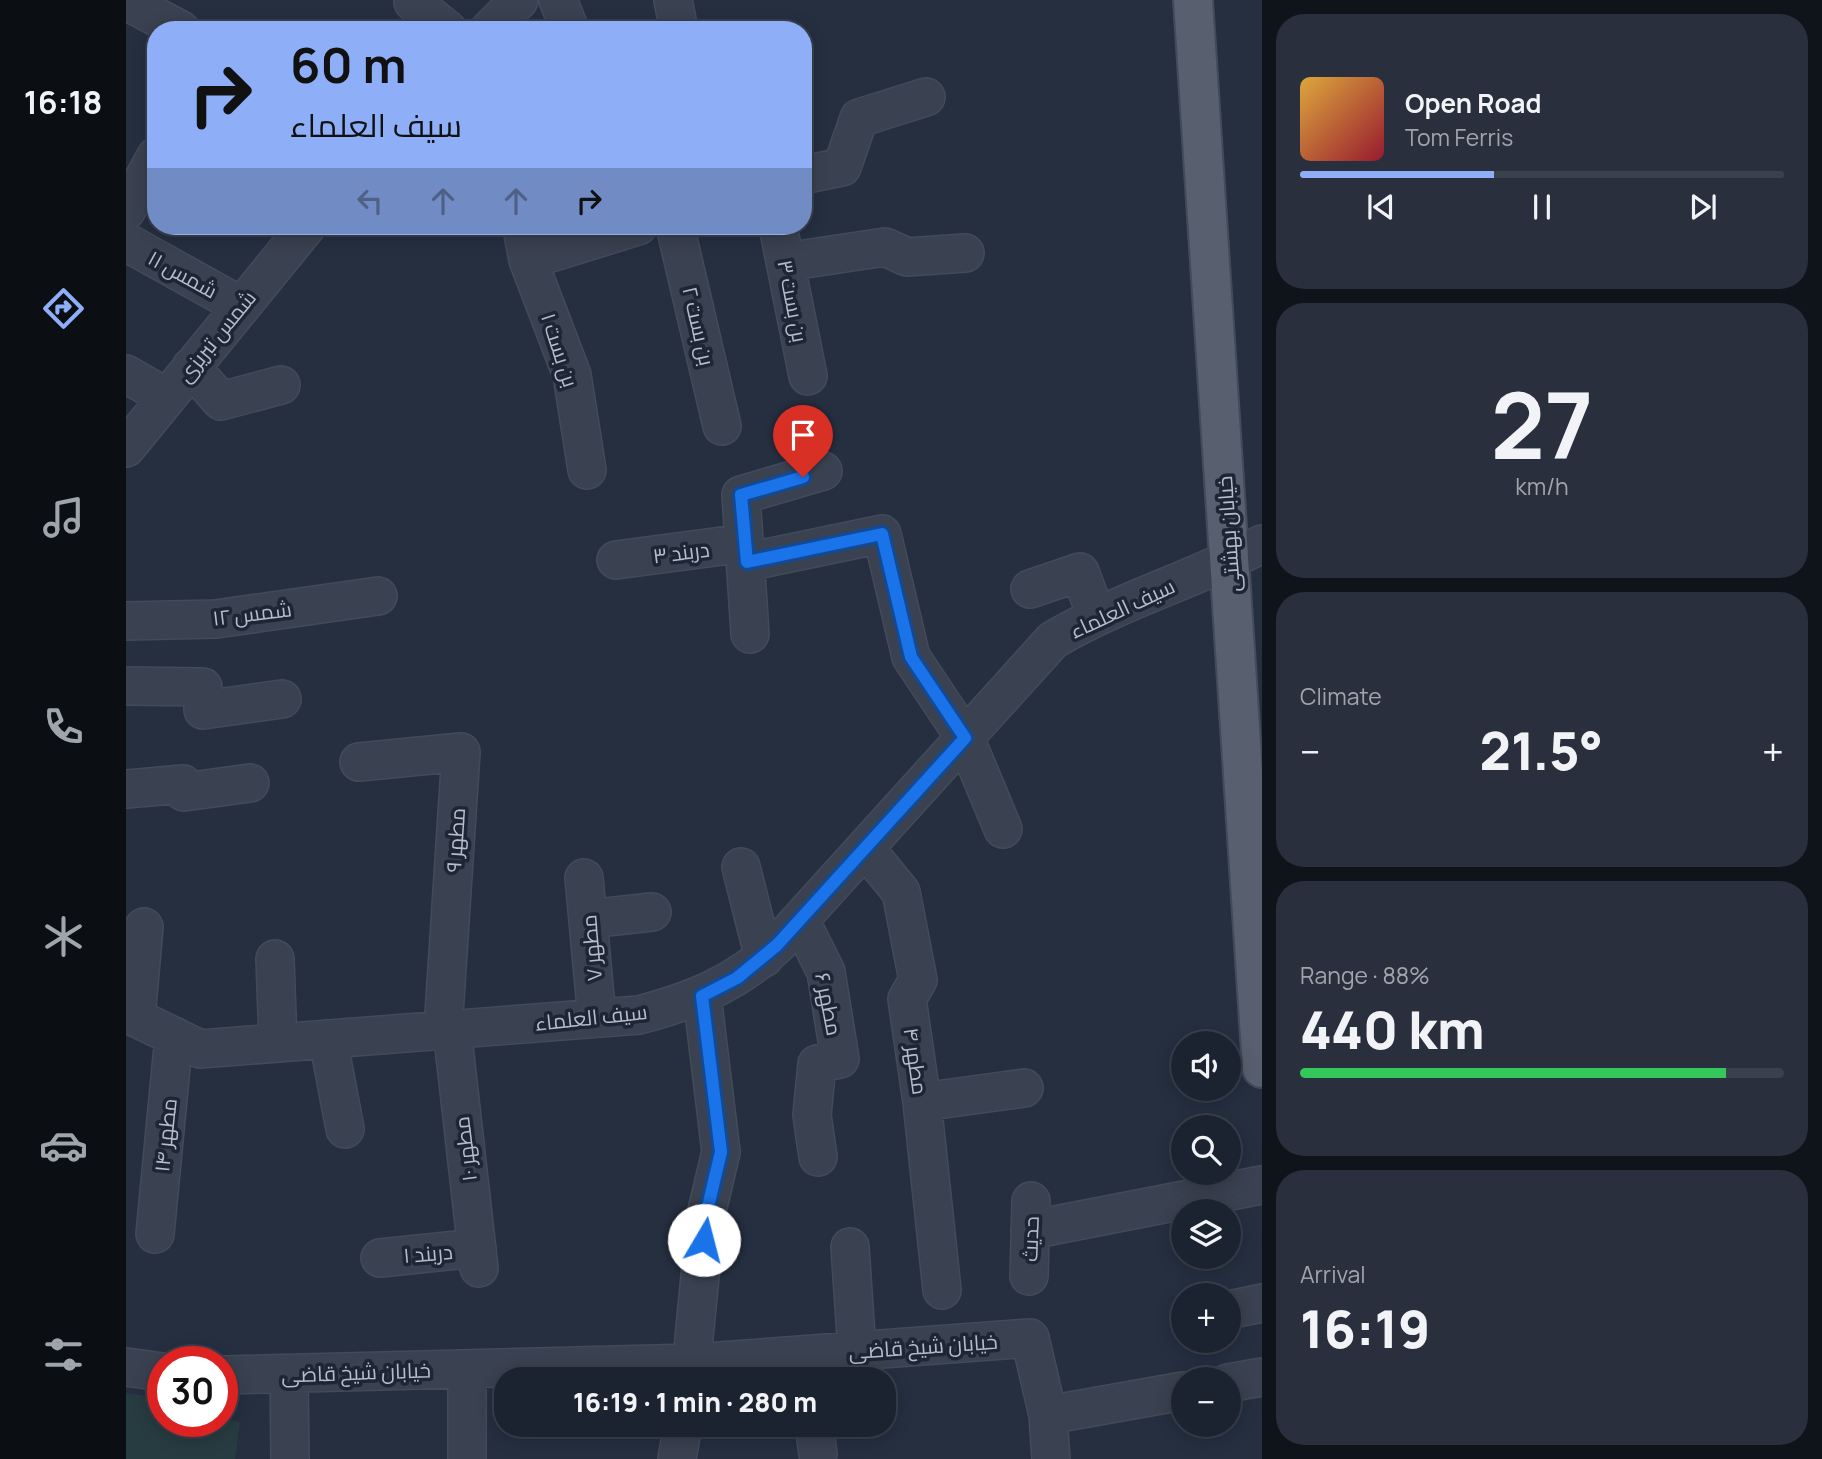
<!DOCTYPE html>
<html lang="en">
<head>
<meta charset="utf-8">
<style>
	:root { --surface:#1c2330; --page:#292f3c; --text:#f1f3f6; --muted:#a0a4ab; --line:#3a404c; --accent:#8eaff7 }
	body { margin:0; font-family:Manrope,Cairo,sans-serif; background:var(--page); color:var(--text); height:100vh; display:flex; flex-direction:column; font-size:26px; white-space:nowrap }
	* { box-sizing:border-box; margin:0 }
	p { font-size:23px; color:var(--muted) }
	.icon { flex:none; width:38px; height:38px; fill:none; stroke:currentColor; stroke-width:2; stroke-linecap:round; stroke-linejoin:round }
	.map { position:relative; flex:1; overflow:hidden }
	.details { display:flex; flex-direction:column; gap:14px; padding:14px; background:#0f131a; width:560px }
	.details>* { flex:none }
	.guide { position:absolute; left:21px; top:21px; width:665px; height:214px; border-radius:28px; box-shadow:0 4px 18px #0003,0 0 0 2px var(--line); background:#8eaff7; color:#111; overflow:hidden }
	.controls { position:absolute; left:1045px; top:1031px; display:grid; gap:14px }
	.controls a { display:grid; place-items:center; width:70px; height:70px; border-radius:50%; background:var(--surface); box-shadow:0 4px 18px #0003,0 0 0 2px var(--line); font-size:35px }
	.speed { position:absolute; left:21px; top:1346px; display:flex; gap:14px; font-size:35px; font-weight:700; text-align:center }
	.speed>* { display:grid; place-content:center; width:91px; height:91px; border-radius:50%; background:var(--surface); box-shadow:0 4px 18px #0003,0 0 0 2px var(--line); line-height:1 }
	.speed .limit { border:10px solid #d22; background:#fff; color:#111 }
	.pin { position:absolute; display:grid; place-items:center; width:60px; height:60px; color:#fff; margin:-72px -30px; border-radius:50% 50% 50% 0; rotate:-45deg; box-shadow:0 0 7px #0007 }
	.pin .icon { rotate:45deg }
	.me { position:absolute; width:77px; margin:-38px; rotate:8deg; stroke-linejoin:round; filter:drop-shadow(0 0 5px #0008) }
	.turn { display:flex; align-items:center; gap:24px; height:147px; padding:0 28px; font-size:32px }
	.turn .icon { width:91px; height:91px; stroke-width:2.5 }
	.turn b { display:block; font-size:49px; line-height:60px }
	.lanes { display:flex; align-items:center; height:66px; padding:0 28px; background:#0003; justify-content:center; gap:35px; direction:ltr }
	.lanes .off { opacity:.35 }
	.big { font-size:52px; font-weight:800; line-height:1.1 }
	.details .card { flex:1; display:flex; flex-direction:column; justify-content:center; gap:10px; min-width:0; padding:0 24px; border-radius:28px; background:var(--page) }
	.details .dial { align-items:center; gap:0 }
	.dial b { font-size:91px; line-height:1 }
	.song { display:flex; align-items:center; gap:21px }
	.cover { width:84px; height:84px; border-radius:10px; background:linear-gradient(135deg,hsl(40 70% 55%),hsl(350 70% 35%)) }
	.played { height:7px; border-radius:4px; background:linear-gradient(90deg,var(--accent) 40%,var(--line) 40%) }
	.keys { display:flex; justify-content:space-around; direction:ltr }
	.heat { display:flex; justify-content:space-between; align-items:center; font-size:38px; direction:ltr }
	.charge { height:10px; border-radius:5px; background:linear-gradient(90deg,#34c759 88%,var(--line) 0) }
	.trip { position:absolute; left:368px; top:1367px; width:402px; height:70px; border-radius:28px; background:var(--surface); box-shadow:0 4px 18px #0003,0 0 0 2px var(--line); font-weight:800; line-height:70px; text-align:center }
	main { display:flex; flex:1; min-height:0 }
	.dock { display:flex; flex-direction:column; width:126px; justify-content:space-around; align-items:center; background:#0b0e13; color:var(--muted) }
	.dock .icon { width:49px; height:49px }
	.dock .current { color:var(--accent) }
	.dock b { font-size:32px; color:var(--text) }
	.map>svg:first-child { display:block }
	.green { fill:#273c41 }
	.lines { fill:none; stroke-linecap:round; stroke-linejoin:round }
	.minor-casing { stroke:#434a59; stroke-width:40 }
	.major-casing { stroke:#434a59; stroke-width:42 }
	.minor { stroke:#3a4150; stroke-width:37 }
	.major { stroke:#586070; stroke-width:38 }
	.route-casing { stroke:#114b97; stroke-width:18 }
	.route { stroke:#1a73e8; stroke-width:12 }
	.labels { text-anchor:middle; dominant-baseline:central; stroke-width:7; stroke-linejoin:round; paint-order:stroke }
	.street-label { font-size:21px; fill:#b6bcca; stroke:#1e2635 }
</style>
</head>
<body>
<main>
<nav class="dock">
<b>16:18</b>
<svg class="icon current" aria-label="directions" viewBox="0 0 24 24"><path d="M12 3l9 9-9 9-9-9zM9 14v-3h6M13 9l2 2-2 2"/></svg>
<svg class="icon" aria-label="music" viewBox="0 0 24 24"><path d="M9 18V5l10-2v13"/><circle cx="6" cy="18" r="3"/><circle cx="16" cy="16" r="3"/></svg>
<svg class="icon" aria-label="phone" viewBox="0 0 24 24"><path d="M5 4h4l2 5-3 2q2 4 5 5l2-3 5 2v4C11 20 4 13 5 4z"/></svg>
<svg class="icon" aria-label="climate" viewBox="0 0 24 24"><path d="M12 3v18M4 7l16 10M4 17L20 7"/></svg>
<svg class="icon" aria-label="car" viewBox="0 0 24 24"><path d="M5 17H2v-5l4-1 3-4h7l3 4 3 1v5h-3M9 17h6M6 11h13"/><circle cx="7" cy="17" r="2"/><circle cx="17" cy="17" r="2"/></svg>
<svg class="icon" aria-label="filters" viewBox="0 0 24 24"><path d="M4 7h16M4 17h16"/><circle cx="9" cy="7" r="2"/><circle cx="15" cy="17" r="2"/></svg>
</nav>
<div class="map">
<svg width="1136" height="1459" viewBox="0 0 1136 1459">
	<rect width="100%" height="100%" fill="#252f40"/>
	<!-- green -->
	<path class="green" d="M0 1393 37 1398V1421L96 1419 114 1422 109 1459H0Z"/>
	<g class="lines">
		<!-- minor casing -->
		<g class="minor-casing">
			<path id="minor" d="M432 0 444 30
				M547 0 553 30
				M0 1 55 30
				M287 2 322 30
				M363 30 393 0
				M677 175 716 167 733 118 800 97
				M0 211 30 156
				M549 226 596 426
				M652 226 682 376
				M397 234 402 260 446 375 461 470
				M0 242 115 306
				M402 260 512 226
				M659 262 759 247 781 257 839 253
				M65 367 95 401 155 385
				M0 374 40 397
				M0 448 181 226
				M490 560 619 543
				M621 562 756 534 785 657 839 738 877 829
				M904 589 954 572 970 615
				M0 621 90 619 252 596
				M624 634 615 495 697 471
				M0 686 77 687V710L156 699
				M233 762 335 752 317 1030
				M0 789 57 784 58 792 124 783
				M739 848 775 892 792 980 781 999 796 1102 816 1290
				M615 867 638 958
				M458 878 471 1018
				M462 919 526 912
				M674 920 700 972 714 1059 691 1064 686 1115 692 1157
				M149 959 152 1043
				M0 1013 74 1049 513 1015C566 1001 610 984 651 945L927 640C993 601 1067 580 1136 544
				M10 1018 18 927
				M326 1029 353 1268
				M202 1039 219 1129
				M796 1102 898 1088
				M904 1230 1136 1185
				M29 1234 48 1036
				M724 1247 731 1351
				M254 1258 351 1248
				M903 1276 905 1201
				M1102 1310 1136 1303
				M0 1367 37 1372
				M163 1374 164 1459
				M96 1375 567 1363 904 1338 922 1415 1057 1391
				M564 1379 580 1215 595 1152 576 996
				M1102 1383 1136 1377
				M922 1415 925 1459
				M688 1424 692 1454
				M341 1459V1369
				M551 1459 557 1424"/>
		</g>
		<!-- major casing -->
		<g class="major-casing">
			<path id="major" d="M1067 0 1136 1068"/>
		</g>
		<!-- minor -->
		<use href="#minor" class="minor"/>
		<!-- major -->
		<use href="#major" class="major"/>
	</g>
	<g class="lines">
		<!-- route casing -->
		<g class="route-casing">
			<path id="route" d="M578 1240 580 1215 595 1152 576 996 611 978 651 945 839 738 785 657 756 534 621 562 615 495 677 477"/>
		</g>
		<!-- route -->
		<use href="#route" class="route"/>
	</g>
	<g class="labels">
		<!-- street labels -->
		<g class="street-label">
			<text transform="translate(57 274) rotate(29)">شمس ۱۱</text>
			<text transform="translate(667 301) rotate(79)">بن بست ۳</text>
			<text transform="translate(573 326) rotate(77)">بن بست ۲</text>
			<text transform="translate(90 336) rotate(-51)">شمس تبریزی</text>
			<text transform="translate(434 350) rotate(72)">بن بست ۱</text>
			<text transform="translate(1102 534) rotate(-94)">خیابان بهشتی</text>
			<text transform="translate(555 552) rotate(-7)">دربند ۳</text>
			<text transform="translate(996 608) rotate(-25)">سیف العلماء</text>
			<text transform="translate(126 613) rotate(-7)">شمس ۱۲</text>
			<text transform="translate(329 840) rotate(-86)">مطهر ۹</text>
			<text transform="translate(465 948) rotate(-95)">مطهر ۷</text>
			<text transform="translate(703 1004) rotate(79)">مطهر ۶</text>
			<text transform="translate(465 1017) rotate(-6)">سیف العلماء</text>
			<text transform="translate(790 1061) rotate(82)">مطهر ۴</text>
			<text transform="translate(39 1135) rotate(-84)">مطهر ۱۴</text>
			<text transform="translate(339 1149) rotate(-97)">مطهر ۱۰</text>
			<text transform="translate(904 1239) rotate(-88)">حدیث</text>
			<text transform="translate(302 1253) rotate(-5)">دربند ۱</text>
			<text transform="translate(797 1346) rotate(-4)">خیابان شیخ قاضی</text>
			<text transform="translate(230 1372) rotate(-2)">خیابان شیخ قاضی</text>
		</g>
	</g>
</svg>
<div class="controls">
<a><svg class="icon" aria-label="sound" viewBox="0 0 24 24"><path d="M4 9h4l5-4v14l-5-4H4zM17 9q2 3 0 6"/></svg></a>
<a><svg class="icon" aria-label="search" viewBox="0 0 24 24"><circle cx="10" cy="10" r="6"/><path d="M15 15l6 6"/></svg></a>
<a><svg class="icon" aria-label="layers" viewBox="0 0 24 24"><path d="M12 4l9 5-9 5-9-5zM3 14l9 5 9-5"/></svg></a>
<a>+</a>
<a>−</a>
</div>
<div class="speed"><div class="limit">30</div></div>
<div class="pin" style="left:677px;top:477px;background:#d93025"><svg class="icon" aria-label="arrive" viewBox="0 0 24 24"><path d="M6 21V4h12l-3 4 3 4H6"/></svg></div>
<svg class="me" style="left:578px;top:1240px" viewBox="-20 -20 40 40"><circle r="19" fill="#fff"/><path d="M0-13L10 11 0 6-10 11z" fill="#1a73e8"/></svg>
<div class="trip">16:19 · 1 min · 280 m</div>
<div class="guide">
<div class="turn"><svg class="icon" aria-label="right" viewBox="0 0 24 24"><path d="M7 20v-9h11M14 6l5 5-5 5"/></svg><div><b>60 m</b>سیف العلماء</div></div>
<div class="lanes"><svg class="icon off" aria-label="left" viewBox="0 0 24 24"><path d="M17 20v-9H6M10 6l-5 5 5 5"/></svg><svg class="icon off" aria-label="ahead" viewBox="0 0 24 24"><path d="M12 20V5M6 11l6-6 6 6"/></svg><svg class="icon off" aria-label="ahead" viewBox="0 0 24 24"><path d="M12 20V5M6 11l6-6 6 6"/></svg><svg class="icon" aria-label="right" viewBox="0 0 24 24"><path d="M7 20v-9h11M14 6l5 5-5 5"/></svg></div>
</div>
</div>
<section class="details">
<div class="card">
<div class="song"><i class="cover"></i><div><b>Open Road</b><p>Tom Ferris</p></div></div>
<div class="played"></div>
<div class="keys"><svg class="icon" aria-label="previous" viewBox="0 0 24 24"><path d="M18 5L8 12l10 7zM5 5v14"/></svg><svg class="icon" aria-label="pause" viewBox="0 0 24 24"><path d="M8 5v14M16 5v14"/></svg><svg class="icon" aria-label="next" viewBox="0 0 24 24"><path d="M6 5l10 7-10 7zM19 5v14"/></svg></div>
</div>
<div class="card dial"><b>27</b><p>km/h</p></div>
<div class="card"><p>Climate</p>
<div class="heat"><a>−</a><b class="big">21.5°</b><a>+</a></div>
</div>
<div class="card"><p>Range · 88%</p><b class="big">440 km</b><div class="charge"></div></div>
<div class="card"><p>Arrival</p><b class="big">16:19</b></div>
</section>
</main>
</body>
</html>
